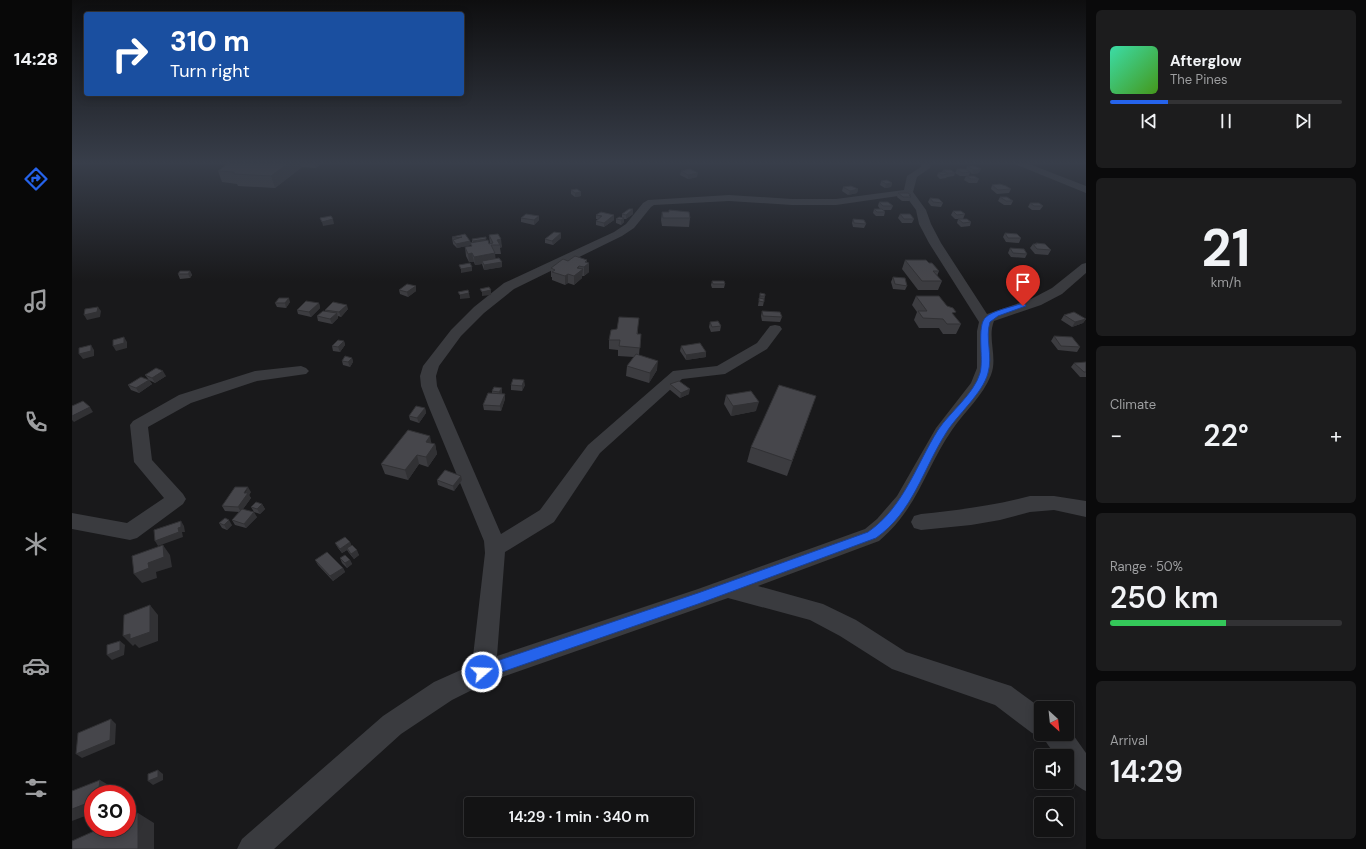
<!DOCTYPE html>
<html lang="en">
<head>
<meta charset="utf-8">
<style>
	:root { --surface:#131314; --page:#1c1c1d; --text:#f1f3f6; --muted:#9d9ea0; --line:#323234; --accent:#2563eb }
	body { margin:0; font-family:"DM Sans",sans-serif; background:var(--page); color:var(--text); height:100vh; display:flex; flex-direction:column; font-size:15px; white-space:nowrap }
	* { box-sizing:border-box; margin:0 }
	p { font-size:13px; color:var(--muted) }
	.icon { flex:none; width:22px; height:22px; fill:none; stroke:currentColor; stroke-width:2; stroke-linecap:round; stroke-linejoin:round }
	.map { position:relative; flex:1; overflow:hidden }
	.details { display:flex; flex-direction:column; gap:10px; padding:10px; background:#0a0a0b; width:280px }
	.details>* { flex:none }
	.guide { position:absolute; left:12px; top:12px; width:380px; height:84px; border-radius:4px; box-shadow:0 2px 10px #0003,0 0 0 1px var(--line); background:#1a4fa0; color:#fff; overflow:hidden }
	.needle { width:26px; rotate:153deg }
	.buttons { position:absolute; left:962px; top:701px; display:grid; gap:8px }
	.buttons a { display:grid; place-items:center; width:40px; height:40px; border-radius:4px; background:var(--surface); box-shadow:0 2px 10px #0003,0 0 0 1px var(--line); font-size:20px }
	.speed { position:absolute; left:12px; top:785px; display:flex; gap:8px; font-size:20px; font-weight:700; text-align:center }
	.speed>* { display:grid; place-content:center; width:52px; height:52px; border-radius:50%; background:var(--surface); box-shadow:0 2px 10px #0003,0 0 0 1px var(--line); line-height:1 }
	.speed .limit { border:6px solid #d22; background:#fff; color:#111 }
	.pin { position:absolute; display:grid; place-items:center; width:34px; height:34px; color:#fff; margin:-41px -17px; border-radius:50% 50% 50% 0; rotate:-45deg; box-shadow:0 0 4px #0007 }
	.pin .icon { rotate:45deg }
	.me { position:absolute; width:44px; margin:-22px; rotate:71deg; stroke-linejoin:round; filter:drop-shadow(0 0 3px #0008) }
	.turn { display:flex; align-items:center; gap:14px; height:84px; padding:0 20px; font-size:18px }
	.turn .icon { width:52px; height:52px; stroke-width:2.5 }
	.turn b { display:block; font-size:28px; line-height:34px }
	.big { font-size:30px; font-weight:600; line-height:1.1 }
	.details .tile { flex:1; display:flex; flex-direction:column; justify-content:center; gap:6px; min-width:0; padding:0 14px; border-radius:6px; background:var(--page) }
	.details .dial { align-items:center; gap:0 }
	.dial b { font-size:52px; line-height:1 }
	.song { display:flex; align-items:center; gap:12px }
	.cover { width:48px; height:48px; border-radius:6px; background:linear-gradient(135deg,hsl(160 70% 55%),hsl(100 70% 35%)) }
	.played { height:4px; border-radius:2px; background:linear-gradient(90deg,var(--accent) 25%,var(--line) 25%) }
	.keys { display:flex; justify-content:space-around; direction:ltr }
	.heat { display:flex; justify-content:space-between; align-items:center; font-size:22px; direction:ltr }
	.charge { height:6px; border-radius:3px; background:linear-gradient(90deg,#34c759 50%,var(--line) 0) }
	.trip { position:absolute; left:392px; top:797px; width:230px; height:40px; border-radius:4px; background:var(--surface); box-shadow:0 2px 10px #0003,0 0 0 1px var(--line); font-weight:600; line-height:40px; text-align:center }
	main { display:flex; flex:1; min-height:0 }
	.dock { display:flex; flex-direction:column; width:72px; justify-content:space-around; align-items:center; background:#080808; color:var(--muted) }
	.dock .icon { width:28px; height:28px }
	.dock .current { color:var(--accent) }
	.dock b { font-size:18px; color:var(--text) }
	.map>svg:first-child { display:block }
	.lines { fill:none; stroke-linecap:round; stroke-linejoin:round }
	.minor { fill:#3a3b3f; fill-rule:evenodd }
	.wall { fill:#3c3c40 }
	.shaded-wall { fill:#313134 }
	.building { fill:#46464b; stroke:#313134 }
	.route { fill:#2563eb; stroke:#184099 }
</style>
</head>
<body>
<main>
<nav class="dock">
<b>14:28</b>
<svg class="icon current" aria-label="directions" viewBox="0 0 24 24"><path d="M12 3l9 9-9 9-9-9zM9 14v-3h6M13 9l2 2-2 2"/></svg>
<svg class="icon" aria-label="music" viewBox="0 0 24 24"><path d="M9 18V5l10-2v13"/><circle cx="6" cy="18" r="3"/><circle cx="16" cy="16" r="3"/></svg>
<svg class="icon" aria-label="phone" viewBox="0 0 24 24"><path d="M5 4h4l2 5-3 2q2 4 5 5l2-3 5 2v4C11 20 4 13 5 4z"/></svg>
<svg class="icon" aria-label="climate" viewBox="0 0 24 24"><path d="M12 3v18M4 7l16 10M4 17L20 7"/></svg>
<svg class="icon" aria-label="car" viewBox="0 0 24 24"><path d="M5 17H2v-5l4-1 3-4h7l3 4 3 1v5h-3M9 17h6M6 11h13"/><circle cx="7" cy="17" r="2"/><circle cx="17" cy="17" r="2"/></svg>
<svg class="icon" aria-label="filters" viewBox="0 0 24 24"><path d="M4 7h16M4 17h16"/><circle cx="9" cy="7" r="2"/><circle cx="15" cy="17" r="2"/></svg>
</nav>
<div class="map">
<svg width="1014" height="849" viewBox="0 0 1014 849">
	<rect width="100%" height="100%" fill="#19191b"/>
	<g class="lines">
		<!-- minor -->
		<path class="minor" d="M849 162H859L858 168 845 177 841 192 854 210 859 224 869 243 915 314 959 299 980 288 1010 264 1014 263V273L990 294 969 305 922 321C915 338 926 357 919 375 911 396 893 411 880 430 853 469 846 508 807 541L686 586 751 604 784 620 834 652 939 686 969 708V734H995V727L997 729 1014 753V791C997 783 995 773 995 756H984C980 749 974 744 971 736L969 737 960 733 923 705 820 669 768 636 738 620 656 598 416 682 380 700 329 734 202 849H165L170 839 311 716 362 682 400 665 413 553 412 541 356 405 349 386 348 376 351 366 379 330 402 307 432 283 542 232 554 224 571 203 576 200 657 195 720 199H764L832 190 835 176 849 167ZM833 195 844 210 847 224 857 243 907 322 905 331V368L899 383 864 428 825 496 805 519 793 529 626 589 425 656 433 552 482 522 528 453 610 379 653 374 695 349 710 329 708 326 703 325 698 326 685 343 645 366 601 371 516 445 468 510 429 534 365 386 364 376 367 366 389 336 412 313 442 289 550 236 562 228 579 207 582 205 657 201 720 205H764Z
			M938 162H952L1014 186V193Z
			M229 366 234 368 237 371 234 374 185 381 119 403 76 427 80 460 111 494 114 499 111 504 65 538 58 540 0 529V513L55 523 92 498 62 462 58 425 61 421 107 395 183 371Z
			M958 496H982L1014 501V517L982 510 958 512 928 520 899 525 849 530 842 528 839 522 842 516 849 514C886 510 922 506 958 496Z"/>
	</g>
	<!-- wall -->
	<path class="wall" d="M151 162H250L244 168 230 167 203 188 166 186 165 184 150 182 146 171 153 166Z
		M895 166 907 173 900 174 898 172 897 176 907 179 905 183H897L892 180 894 176H888L883 173 882 176 875 177 874 178 868 179 865 176 866 173 870 172 871 170 883 173 885 169 894 170Z
		M609 171 625 177 616 179 608 175Z
		M809 181 820 183 819 187 813 188 808 185Z
		M920 185 939 189 937 193 925 194 919 189Z
		M771 187 786 189 785 193 776 195 770 191Z
		M499 190 509 192V196L503 197 499 194Z
		M826 193 839 195 837 201H830L825 197Z
		M928 197 941 201 939 205H932L926 201Z
		M858 198 871 203 869 207 859 206 856 202Z
		M807 202 821 206 819 210H812L813 212 812 216H804L801 213 802 209H808L806 206Z
		M958 203 971 206 968 210H960L956 207Z
		M561 209V214L554 219H552V222L549 225 544 223V219L550 217V214Z
		M597 210 618 218 617 227 590 226 589 220 590 212H597Z
		M881 211 893 214 891 219H883L879 215Z
		M828 214 842 219 840 223H830L826 218Z
		M524 215 542 220 532 227 524 225V221L526 219H524Z
		M449 218 467 220 462 225 449 222Z
		M781 219 794 224 792 228 781 227 780 223Z
		M886 219 899 222 898 226 889 227 885 223Z
		M489 233V238L481 245 473 243V239Z
		M933 233 949 238 947 243 934 242 931 237Z
		M426 234 430 247 428 248 429 254H423V259L430 262V267L412 270 410 264 403 265 402 262H397L394 256 393 247 399 246V245L385 248 381 244 380 237 398 241 399 243H400V239L415 240 418 244 417 235Z
		M964 243 979 250 976 255 963 254 958 248 961 244H963Z
		M938 248 955 254 953 258 939 257 936 253Z
		M515 260V263H517V272L512 276H510V278L502 285 496 283 493 285 480 280V277H479V268L496 261Z
		M833 260 857 263 867 271 865 276 870 281 866 290H846L830 269Z
		M118 271 120 275 118 278 108 279 106 274Z
		M821 277 835 286 833 290 821 289 819 282Z
		M640 281 653 284 652 288H640L639 285Z
		M327 290 344 291 336 297 328 294Z
		M688 293 693 296 691 306H686Z
		M844 296 882 316 889 324 884 334H871L867 328H847L842 320 845 312 840 305Z
		M218 302 214 308 205 307 203 303Z
		M247 303 248 308 239 317 226 314 225 310Z
		M276 309 269 317 266 316V318L260 324 246 321 245 316 253 311V310Z
		M690 311 710 317 708 322 690 321 689 316Z
		M992 315 1014 319 1011 323 1000 327 989 320Z
		M638 322 649 326 648 331 639 332 637 327Z
		M566 328V334H569L567 355 585 370 577 383 554 376 555 366 562 357 546 356V350L537 349V340Z
		M982 336 1008 347 1005 352 986 350 979 341Z
		M272 341 273 345 268 352 261 351 260 346Z
		M609 346 634 352V357L614 360 608 351Z
		M280 358 281 362 278 367 271 365 270 361Z
		M1014 362V377H1008L999 367 1002 363Z
		M73 375 94 376 83 383 77 380 80 384 67 393 59 390 56 385 76 379Z
		M598 384 617 394 608 398 597 389Z
		M439 385H453L450 391 439 390Z
		M430 388V394H433V399L429 411 412 410 411 405 420 393V391Z
		M654 395 684 411 659 416 652 404Z
		M744 396 715 476 675 462 679 447Z
		M353 408 354 413 347 423 338 420 337 416Z
		M359 443 363 444 365 454 356 467 347 464 336 480 313 474 309 464Z
		M365 480H390L382 491 366 485Z
		M179 492 177 495 179 498 171 509 185 517 174 528 163 525 160 520 167 512 153 511 150 506Z
		M190 504 193 509 188 514 182 512 179 507Z
		M147 523 160 525 155 530 150 528Z
		M278 542 279 545 287 555 282 559 277 553 275 550 270 553 266 548 263 543Z
		M268 558 278 560 280 564 275 568 270 563Z
		M243 560 271 568 273 572 261 581 246 565Z"/>
	<!-- shaded-wall -->
	<path class="shaded-wall" d="M218 162H228L230 167 203 188 199 176Z
		M242 162H250L244 168Z
		M909 169 907 173 900 174 902 170Z
		M626 173 625 177 616 179V175Z
		M820 183 819 187 813 188 814 184Z
		M786 189 785 193 776 195 778 191Z
		M509 192V196L503 197V193Z
		M561 209V214L554 219V215Z
		M542 215V220L532 227V223Z
		M467 216V220L462 225V220Z
		M552 218V222L549 225V220Z
		M261 219 262 224 251 226 250 222Z
		M489 233V238L481 245 480 241Z
		M414 239 415 244 401 245V241Z
		M429 239 430 247 428 248V245L425 240Z
		M398 241 399 245 385 248 384 244Z
		M400 253 402 262H397L396 254Z
		M423 253 424 262 410 261V264L403 265 402 257Z
		M515 260V264L517 263V272L512 276V267L513 262Z
		M430 262V267L412 270V265Z
		M507 266V272L511 269 510 278 502 285V276L505 268Z
		M400 267V271L389 273V269Z
		M118 271 120 275 118 278 116 274Z
		M496 274V283L493 285V276Z
		M344 286V291L336 297 335 292Z
		M419 290V295L410 296V292Z
		M397 293 398 298 388 299V295Z
		M217 298 218 302 214 308 213 303Z
		M247 303 248 308 239 317 237 312Z
		M275 305 276 309 269 317 267 312Z
		M26 307 29 311 28 317 15 320 12 315Z
		M265 313 266 318 260 324 258 319Z
		M1014 319 1011 323 1000 327 1003 322Z
		M52 337 55 342V348L44 351 41 346Z
		M272 341 273 345 268 352 266 347Z
		M19 345 22 350V356L11 359 7 354Z
		M634 352V357L614 360V355Z
		M280 358 281 362 278 367 276 362Z
		M586 361 585 370 577 383 578 373Z
		M91 371 94 376 83 383 80 378Z
		M77 380 80 384 67 393 64 388Z
		M452 380 453 385 450 391V386Z
		M430 388V393L428 397 427 392Z
		M618 389 617 394 608 398 609 393Z
		M433 394V399L429 411 428 406Z
		M744 396 739 410 715 476 720 461Z
		M687 402 684 411 659 416 661 406Z
		M18 407 21 412 2 422 0 420V416Z
		M353 408 354 413 347 423 345 418Z
		M358 436 360 446 354 442Z
		M363 444 365 454 356 467 354 457Z
		M345 455 347 464 336 480 333 470Z
		M389 476 390 480 382 491 381 486Z
		M176 487 179 492 177 495 179 498 169 512 166 507Z
		M190 504 193 509 188 514 185 509Z
		M182 512 185 517 174 528 172 524Z
		M157 520 160 525 155 530 152 525Z
		M109 521 112 526 113 532H110L111 537 86 546 83 541 106 528Z
		M278 542 280 547 275 548V550L270 553 268 549Z
		M91 545 98 555 100 567 84 572 85 578 70 583 62 574 76 563Z
		M285 550 287 555 282 559 279 554Z
		M278 560 280 564 275 568 273 563Z
		M271 568 273 572 261 581 258 576Z
		M78 605 86 615V641L67 648 63 644 61 646 51 636Z
		M48 641 53 645 52 655 40 660 35 655Z
		M39 719 44 724 43 744 10 758 4 754Z
		M86 770 91 774V780L81 785 76 781Z
		M28 780 40 787 39 794H26Z
		M21 801V813L0 821V809Z
		M55 812 66 818V813L82 823V849H66L55 821Z"/>
	<!-- building -->
	<path class="building" d="M158 162H218L199 176 162 174V172L146 171Z
		M895 166H902L909 169 902 170Z
		M618 169 626 173 616 175 609 171Z
		M885 169H893L898 172 890 173Z
		M871 170H879L883 173H875Z
		M872 172 876 174 870 175 866 173Z
		M894 176H902L907 179H899Z
		M815 180 820 183 814 184 809 181Z
		M928 184 934 186 939 189 926 190 920 185Z
		M779 186 786 189 778 191 771 187Z
		M505 189 509 192 503 193 499 190Z
		M826 193H836L839 195H837L839 197H831Z
		M928 197H935L941 201H934Z
		M858 198 867 199 871 203 861 202Z
		M807 202H816L821 206H811Z
		M958 203H967L971 206H962Z
		M557 209H561L554 215 550 214Z
		M802 209H810L813 212H805Z
		M597 210 617 212 618 218H591L590 212H597Z
		M881 211H889L893 214 885 215Z
		M529 212 542 215 532 223 524 221 530 216 524 215Z
		M454 214 467 216 462 220 449 218Z
		M828 214H838L842 219H832Z
		M259 216 261 219 250 222 248 218Z
		M547 217 552 218 549 220 544 219Z
		M781 219 792 220 794 224 782 223Z
		M886 219H895L899 222 891 223Z
		M482 232 489 233 480 241 473 239Z
		M933 233 945 234 949 238H936Z
		M393 234 398 241 384 244 381 240 390 237 382 238 380 237Z
		M426 234 429 239 425 240 428 245H419L423 253 402 257 400 253 396 254 393 247 400 246 398 243 416 240 417 244 421 243 417 235Z
		M414 237V239L401 241 400 239Z
		M964 243 973 244 979 250 965 249 961 244H965Z
		M938 248 952 249 955 254 941 253Z
		M503 256 515 260 513 262 517 263 512 267 507 266 505 268 511 269 502 276 496 274 493 276 480 272 483 270 479 268 491 259 496 261Z
		M427 258 430 262 412 265 410 261Z
		M833 260H854L857 263H860L867 271H861L870 281H850Z
		M398 263 400 267 389 269 387 265Z
		M108 271H118L116 274H106Z
		M821 277 833 278 835 286 823 284Z
		M640 281H652L653 284H641Z
		M335 284 344 286 335 292 327 290Z
		M417 287 419 290 410 292 408 289Z
		M396 290 397 293 388 295 386 292Z
		M688 293 693 294V296H688Z
		M844 296H867L875 306 881 308 884 312 880 313 889 324H875L871 319 851 318 846 311H855Z
		M207 298H217L213 303H203Z
		M687 298 692 299V302L687 301Z
		M234 301 247 303 237 312 225 310Z
		M261 302 275 305 267 312 253 310Z
		M26 307 25 312 12 315 13 309Z
		M251 311 265 313 258 319 245 316Z
		M690 311 708 312 710 317 691 316Z
		M1002 312 1014 319 1003 322 992 315Z
		M547 317 567 318 565 334H569L568 348 547 346 548 340H537L539 330 545 329Z
		M646 321 649 326 640 327 638 322Z
		M982 336 1000 337 1008 347 989 346Z
		M52 337V343L41 346V340Z
		M266 340 272 341 266 347 260 346Z
		M628 343 634 352 614 355 609 346Z
		M19 345V351L7 354V348Z
		M564 354 586 361 578 373 555 366Z
		M273 356 280 358 276 362 270 361Z
		M1014 362V372H1012L1002 363Z
		M84 368 91 371 80 378 73 375Z
		M69 377 77 380 64 388 56 385Z
		M441 379 452 380 450 386 439 385Z
		M607 381 618 389 609 393 598 384Z
		M707 385 744 396 720 461 679 447Z
		M422 387 430 388 427 392 420 391Z
		M679 391 687 402 661 406 654 395Z
		M416 393 433 394 428 406 411 405Z
		M11 401 18 407 0 416V406Z
		M344 406 353 408 345 418 337 416Z
		M336 430 358 436 354 442 363 444 354 457 345 455 333 470 309 464Z
		M373 470 389 476 381 486 365 480Z
		M163 487H176L172 493H176L166 507 150 506Z
		M184 502 190 504 185 509 179 507Z
		M170 509 182 512 172 524 160 520Z
		M153 518 157 520 152 525 147 523Z
		M109 521V527L106 528 107 532 83 541 82 530Z
		M273 537 278 542 268 549 263 543Z
		M91 545 92 557 76 563 77 568 62 574 60 556Z
		M280 545 285 550 279 554 275 548Z
		M255 552 271 568 258 576 243 560Z
		M273 555 278 560 273 563 268 558Z
		M78 605V632L58 639V634L51 636 52 615Z
		M48 641V650L35 655V645Z
		M39 719 38 740 4 754 6 733Z
		M86 770V777L76 781V774Z
		M28 780 26 794H21V801L0 809V791Z
		M66 813V849H0V841L29 828H55V818Z"/>
	<!-- sky -->
	<linearGradient id="sky" x2="0" y2="1"><stop stop-color="#0e0e0f"/><stop offset="0.58" stop-color="#383e4a"/><stop offset="1" stop-color="#383e4a" stop-opacity="0"/></linearGradient>
	<rect width="1014" height="281" fill="url(#sky)"/>
	<!-- route -->
	<path class="route" d="M948 304H953L954 306 926 316 918 322C913 338 921 356 916 373 911 393 885 415 874 433 851 469 841 512 804 538L626 604 410 679 406 677 404 672 406 668 410 666 626 593 796 532C832 507 844 465 866 430 878 412 902 394 908 373 912 359 904 325 914 317 920 311 939 307 948 304Z"/>
</svg>
<div class="buttons">
<a><svg class="needle" viewBox="-14 -14 28 28"><path d="M0-13l5 13h-10z" fill="#e53935"/><path d="M0 13l5-13h-10z" fill="#9d9ea0"/></svg></a>
<a><svg class="icon" aria-label="sound" viewBox="0 0 24 24"><path d="M4 9h4l5-4v14l-5-4H4zM17 9q2 3 0 6"/></svg></a>
<a><svg class="icon" aria-label="search" viewBox="0 0 24 24"><circle cx="10" cy="10" r="6"/><path d="M15 15l6 6"/></svg></a>
</div>
<div class="speed"><div class="limit">30</div></div>
<div class="pin" style="left:951px;top:306px;background:#d93025"><svg class="icon" aria-label="arrive" viewBox="0 0 24 24"><path d="M6 21V4h12l-3 4 3 4H6"/></svg></div>
<svg class="me" style="left:410px;top:672px" viewBox="-20 -20 40 40"><circle r="17" fill="#2563eb" stroke="#fff" stroke-width="3"/><path d="M0-11L8 9 0 5-8 9z" fill="#fff"/></svg>
<div class="trip">14:29 · 1 min · 340 m</div>
<div class="guide">
<div class="turn"><svg class="icon" aria-label="right" viewBox="0 0 24 24"><path d="M7 20v-9h11M14 6l5 5-5 5"/></svg><div><b>310 m</b>Turn right</div></div>
</div>
</div>
<section class="details">
<div class="tile">
<div class="song"><i class="cover"></i><div><b>Afterglow</b><p>The Pines</p></div></div>
<div class="played"></div>
<div class="keys"><svg class="icon" aria-label="previous" viewBox="0 0 24 24"><path d="M18 5L8 12l10 7zM5 5v14"/></svg><svg class="icon" aria-label="pause" viewBox="0 0 24 24"><path d="M8 5v14M16 5v14"/></svg><svg class="icon" aria-label="next" viewBox="0 0 24 24"><path d="M6 5l10 7-10 7zM19 5v14"/></svg></div>
</div>
<div class="tile dial"><b>21</b><p>km/h</p></div>
<div class="tile"><p>Climate</p>
<div class="heat"><a>−</a><b class="big">22°</b><a>+</a></div>
</div>
<div class="tile"><p>Range · 50%</p><b class="big">250 km</b><div class="charge"></div></div>
<div class="tile"><p>Arrival</p><b class="big">14:29</b></div>
</section>
</main>
</body>
</html>
